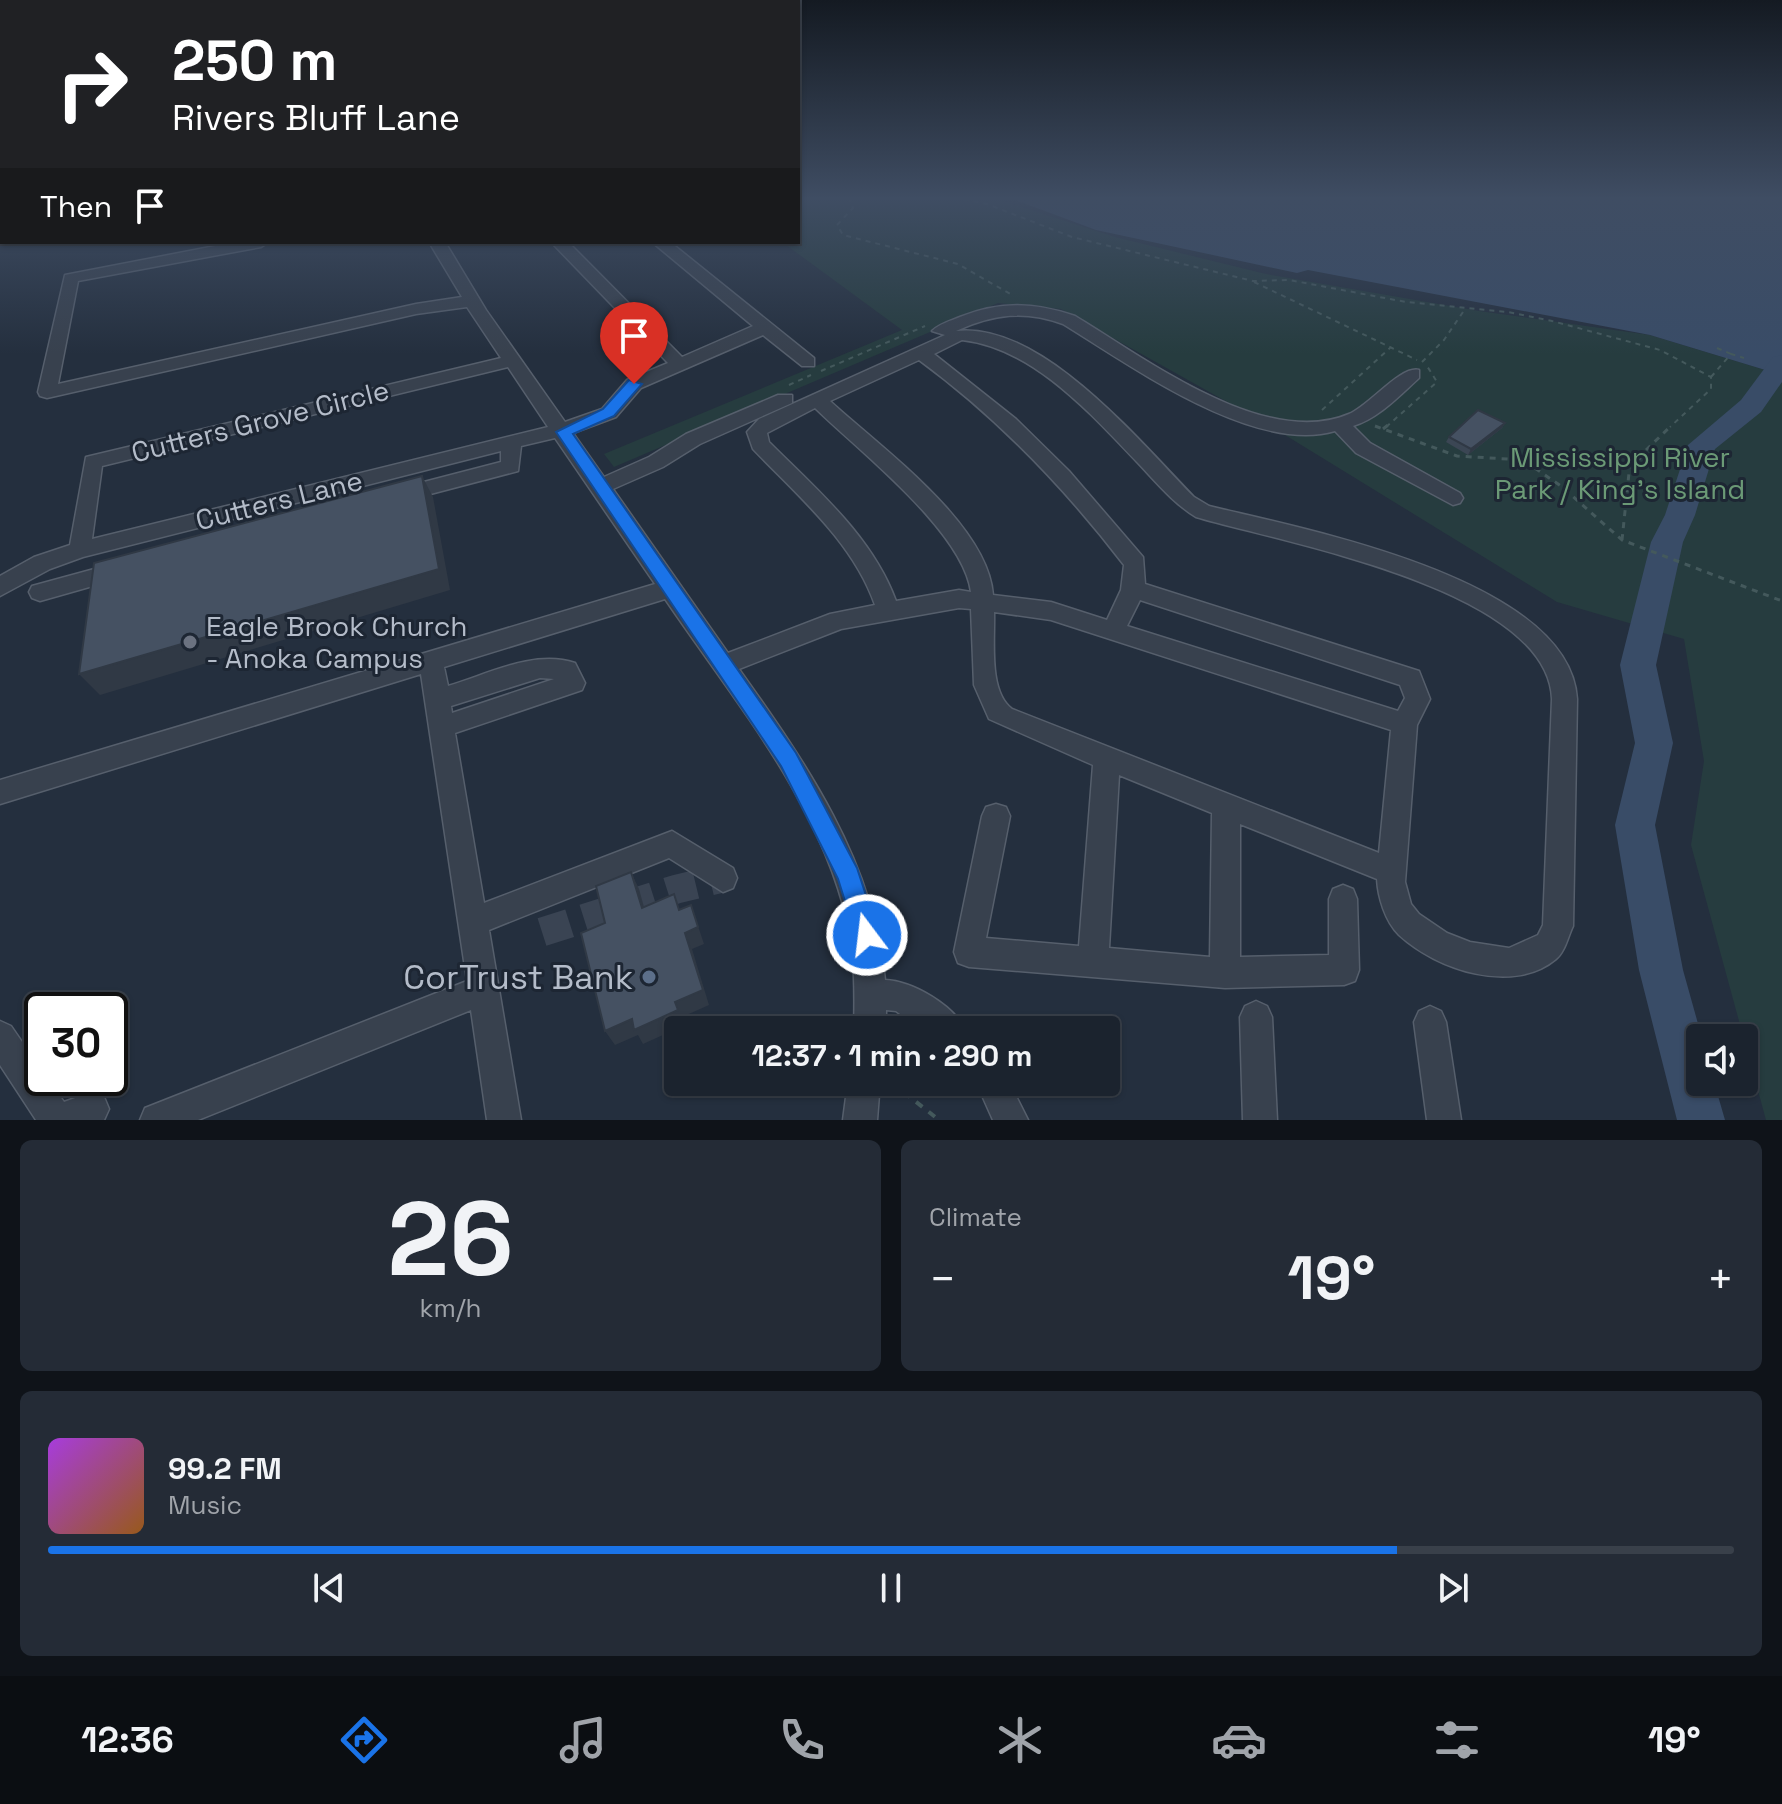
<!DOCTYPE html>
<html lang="en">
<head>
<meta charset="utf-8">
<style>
	:root { --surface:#1b232e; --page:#242b36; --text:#f1f3f6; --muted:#a0a4aa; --line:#39404a; --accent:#1a73e8 }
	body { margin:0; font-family:"Space Grotesk",sans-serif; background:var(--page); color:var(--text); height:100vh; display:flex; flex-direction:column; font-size:30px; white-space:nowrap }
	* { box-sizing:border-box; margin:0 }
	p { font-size:26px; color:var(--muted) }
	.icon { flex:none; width:44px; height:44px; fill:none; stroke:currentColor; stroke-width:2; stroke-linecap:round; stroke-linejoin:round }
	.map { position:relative; height:1120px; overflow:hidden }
	.details { display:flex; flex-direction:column; gap:20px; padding:20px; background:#0f1319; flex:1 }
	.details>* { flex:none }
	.guide { position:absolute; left:0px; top:0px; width:800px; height:244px; box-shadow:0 2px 6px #0004,0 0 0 2px var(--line); background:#202124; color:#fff; overflow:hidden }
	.tools { position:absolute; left:1686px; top:1024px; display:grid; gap:16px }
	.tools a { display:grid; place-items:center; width:72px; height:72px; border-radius:8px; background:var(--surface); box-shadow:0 2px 6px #0004,0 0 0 2px var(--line); font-size:40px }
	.speed { position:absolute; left:24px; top:992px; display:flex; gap:16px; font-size:40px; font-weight:700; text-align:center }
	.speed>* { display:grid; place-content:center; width:104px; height:104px; border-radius:50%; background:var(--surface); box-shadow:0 2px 6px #0004,0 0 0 2px var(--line); line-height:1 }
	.speed .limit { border:4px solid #111; border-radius:12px; background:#fff; color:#111 }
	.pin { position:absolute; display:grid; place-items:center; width:68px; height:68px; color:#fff; margin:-82px -34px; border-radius:50% 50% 50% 0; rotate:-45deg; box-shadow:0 0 8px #0007 }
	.pin .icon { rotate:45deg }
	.me { position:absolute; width:88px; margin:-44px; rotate:345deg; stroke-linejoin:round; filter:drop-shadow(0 0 6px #0008) }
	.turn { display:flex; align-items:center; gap:28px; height:168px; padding:0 40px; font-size:36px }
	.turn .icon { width:104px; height:104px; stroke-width:2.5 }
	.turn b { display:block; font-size:56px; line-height:68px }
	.then { display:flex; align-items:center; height:76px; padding:0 40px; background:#0003; gap:16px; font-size:30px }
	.big { font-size:60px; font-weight:800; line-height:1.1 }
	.details .widget { flex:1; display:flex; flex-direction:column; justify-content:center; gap:12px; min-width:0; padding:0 28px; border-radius:12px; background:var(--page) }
	.details .dial { align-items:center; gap:0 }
	.dial b { font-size:104px; line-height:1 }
	.song { display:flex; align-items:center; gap:24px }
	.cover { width:96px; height:96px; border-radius:12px; background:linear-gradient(135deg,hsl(280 70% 55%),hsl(30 70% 35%)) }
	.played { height:8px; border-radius:4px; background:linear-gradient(90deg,var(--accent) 80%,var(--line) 80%) }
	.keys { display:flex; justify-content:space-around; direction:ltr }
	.heat { display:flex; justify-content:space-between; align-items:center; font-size:44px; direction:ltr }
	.details .tiles { flex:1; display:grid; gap:20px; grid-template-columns:1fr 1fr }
	.widget:last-child { grid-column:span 2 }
	.trip { position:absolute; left:664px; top:1016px; width:456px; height:80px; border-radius:8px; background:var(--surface); box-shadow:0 2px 6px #0004,0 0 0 2px var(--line); font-weight:800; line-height:80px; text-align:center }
	.menu { display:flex; height:128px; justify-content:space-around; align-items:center; background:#0b0e12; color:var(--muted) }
	.menu .icon { width:56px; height:56px }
	.menu .on { color:var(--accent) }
	.menu b { font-size:36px; color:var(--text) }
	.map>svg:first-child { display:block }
	.green { fill:#263c3f }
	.water { fill:#394c67 }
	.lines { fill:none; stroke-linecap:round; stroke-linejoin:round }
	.river { fill:#394c67; fill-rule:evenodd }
	.minor-tunnel { stroke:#3a4453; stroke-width:29; stroke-dasharray:29 15; stroke-linecap:butt }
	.minor-casing { stroke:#565f6c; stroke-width:3 }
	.path-far2 { stroke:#44595c; stroke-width:2; stroke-dasharray:5 5; stroke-linecap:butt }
	.path-far1 { stroke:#44595c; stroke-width:3; stroke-dasharray:6 6; stroke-linecap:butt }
	.path { stroke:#44595c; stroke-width:4; stroke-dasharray:8 8; stroke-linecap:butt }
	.minor { fill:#38414e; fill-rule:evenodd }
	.wall { fill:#3b4654 }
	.shaded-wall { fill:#303945 }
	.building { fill:#455162; stroke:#303945; stroke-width:2 }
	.route { fill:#1a73e8; stroke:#114b97; stroke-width:2 }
	.worship-dot { fill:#6b7280; stroke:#1d2633; stroke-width:3 }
	.service-dot { fill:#5c6f8a; stroke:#1d2633; stroke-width:3 }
	.labels { text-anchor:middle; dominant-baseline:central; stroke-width:6; stroke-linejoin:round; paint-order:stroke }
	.street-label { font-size:28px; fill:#b4bcc9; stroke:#1d2633 }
	.park-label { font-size:28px; fill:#6b9a76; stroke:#1d2633 }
	.poi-label { font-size:28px; fill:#b4bcc9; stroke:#1d2633; text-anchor:start }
	.near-poi-label { font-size:34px; fill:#b4bcc9; stroke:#1d2633; text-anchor:end }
</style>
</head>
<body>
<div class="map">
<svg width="1782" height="1120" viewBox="0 0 1782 1120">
	<rect width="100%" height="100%" fill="#242f3e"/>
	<!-- green -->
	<path class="green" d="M798 197H990L1115 237 1266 274 1479 311 1650 335 1782 375V1120H1766L1691 845 1704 761 1684 639 1557 602 1272 427 1061 309 998 303 614 467 604 454 902 330 782 242H798Z"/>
	<!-- water -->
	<path class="water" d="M1007 197H1782V375L1650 335 1308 270 1297 273 1096 230Z"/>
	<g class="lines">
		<!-- river -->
		<path class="river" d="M1782 355V382L1761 412 1715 449 1695 515 1683 542 1656 665 1673 743 1655 825 1683 970 1702 1038 1700 1082H1714L1725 1120H1677L1639 970 1615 825 1635 743 1620 665 1651 542 1665 515 1688 445 1741 400 1773 357Z"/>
		<!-- minor-tunnel -->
		<path class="minor-tunnel" d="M542 932 677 889 723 878"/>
		<!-- minor casing -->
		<g class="minor-casing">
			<path id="minor" d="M236 242H269L261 247 78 281 58 384 416 304 462 297 429 242H445L486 310 565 422 602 409 627 380 668 363 551 242H568L682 357 753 326 652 242H670L814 358V366H802L763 335 641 388 616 417 573 433 604 477 649 457 686 434 778 395H792V403L700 444 663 467 613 489 728 653 830 614 875 605C853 542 798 496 753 449L747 432 759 419 945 335 932 331C939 324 950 321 960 317 1000 301 1034 302 1075 316 1145 358 1265 450 1349 414 1369 406 1401 365 1419 370V378C1399 396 1379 418 1353 426L1370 443 1460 493 1463 498 1460 503 1453 505 1356 453 1335 431C1254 455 1130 365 1063 324 1024 310 994 314 956 331 1041 321 1140 442 1194 497L1209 506C1303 529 1570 579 1577 699L1573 926C1568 936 1565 952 1556 959 1513 995 1437 970 1399 935 1385 921 1378 897 1377 879L1240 824V957L1329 955V899L1333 889 1343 885 1353 889 1357 899 1359 970 1355 981 1344 985 1225 988 969 967 958 963 954 952 982 816 986 807 996 804 1006 807 1010 816 986 938 1079 946 1093 765 989 719 974 685 971 609 959 608 841 629 739 669C806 763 874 861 885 980 912 981 954 1005 965 1030H922L896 1011 886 1010V1030H854C855 993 855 957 847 921 820 801 732 698 665 599L444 667 448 686C486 675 534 649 575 663L585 683 582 690 455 733 484 903 672 831 733 868 737 878 733 888 723 892 669 858 489 930 521 1120H487L471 1010 198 1120H140L145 1108 467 981 421 674 0 804V780L655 584 555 438 521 446 518 471 400 502 390 495 393 490 501 462V451L83 557 50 569 0 596V576L34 557 70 545 86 457 501 358 467 307 416 314 47 398 40 396 38 392 65 275ZM962 340C1033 348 1090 413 1137 462 1156 482 1173 503 1196 517 1279 542 1548 588 1552 699L1543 925 1538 935 1509 948 1470 942 1447 933 1419 914 1411 904 1405 882 1417 725 1430 699 1419 671 1145 584 1143 557 1069 471 1016 419 934 354ZM919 360C998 418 1064 487 1124 565L1121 590 1107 620 1051 602 993 595C988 524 880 447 830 401ZM508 367 548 427 92 539 102 466ZM815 408C859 451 963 531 971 592L959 590 896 601C872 536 817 490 769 442L767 433ZM1140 600 1400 685 1405 698 1398 711 1127 626ZM994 612 1051 620 1391 730 1379 853 1012 709C988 691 995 640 994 612ZM540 678 554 679 452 713 451 706ZM1119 775 1212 813 1210 957 1109 948Z
				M120 562 128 564 131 570 128 576 40 601 32 598 29 592 32 586Z
				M1256 1001 1267 1006 1272 1017 1277 1120H1243L1240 1017 1245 1006Z
				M1430 1006 1441 1011 1446 1022 1461 1120H1427L1414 1022 1419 1011Z
				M0 1021 11 1026 42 1071V1078H47L64 1102 92 1092 104 1097 109 1109 104 1120H36L0 1065Z
				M848 1082H880L877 1120H843Z
				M976 1082H1009L1028 1120H993Z"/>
		</g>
		<!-- path-far2 -->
		<path class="path-far2" d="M849 197 853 208 837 225 843 235 958 264 1012 295
			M954 197 987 204 1072 237 1253 281 1289 280 1406 302 1508 312 1552 321 1660 350 1711 377V389L1670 427
			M1254 282 1417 360
			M1717 348 1731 354
			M1422 362 1444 340 1465 309
			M821 371 925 326
			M1711 377 1731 354 1744 358
			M789 385 811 375
			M1322 410 1390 348
			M1386 427 1437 382 1427 366"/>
		<!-- path-far1 -->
		<path class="path-far1" d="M1375 426 1457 456 1523 460 1561 486 1622 540 1782 601
			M1383 429 1388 425
			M1622 540 1629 473 1645 451 1672 425"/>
		<!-- path -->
		<path class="path" d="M891 1082 939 1120"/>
		<!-- minor -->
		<use href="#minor" class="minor"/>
	</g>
	<!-- wall -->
	<path class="wall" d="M1505 423 1502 428 1468 455 1446 442 1449 437Z"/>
	<!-- shaded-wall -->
	<path class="shaded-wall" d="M1505 423 1502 428 1468 455 1471 449Z
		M422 476 433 497 450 590 100 695 79 674Z
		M631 872 639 889 649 925 642 908Z
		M691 905 704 944 692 949 709 1005 682 1017 685 1025 643 1044 638 1035 615 1045 605 1031 675 1002 685 933Z"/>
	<!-- building -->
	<path class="building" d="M1478 410 1505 423 1471 449 1449 437Z
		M422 476 439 569 79 674 94 563Z
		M631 872 642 908 674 894 679 910 691 905 698 927 685 933 703 990 675 1002 678 1010 634 1030 632 1019 605 1031 581 933 605 923 596 886Z"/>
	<!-- sky -->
	<linearGradient id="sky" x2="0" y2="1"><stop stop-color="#141a22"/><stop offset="0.56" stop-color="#3f4d63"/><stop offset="1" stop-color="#3f4d63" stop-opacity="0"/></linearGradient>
	<rect width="1782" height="354" fill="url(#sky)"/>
	<!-- route -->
	<path class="route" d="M629 380 642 384 614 416 573 434 796 753 857 868 879 935 875 943 867 947 858 943 838 879 781 766 556 432 603 409Z"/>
	<!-- markers -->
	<circle class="worship-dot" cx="190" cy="642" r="8"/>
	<circle class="service-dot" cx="649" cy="977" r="8"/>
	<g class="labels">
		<!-- street labels -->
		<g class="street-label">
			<text transform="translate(260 421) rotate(-14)">Cutters Grove Circle</text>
			<text transform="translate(279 500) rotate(-14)">Cutters Lane</text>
		</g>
		<!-- park labels -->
		<g class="park-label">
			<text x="1620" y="457">Mississippi River<tspan x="1620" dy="32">Park / King's Island</tspan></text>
		</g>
		<!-- poi labels -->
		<g class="poi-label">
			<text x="206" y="626">Eagle Brook Church<tspan x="206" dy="32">- Anoka Campus</tspan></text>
		</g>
		<!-- near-poi labels -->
		<g class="near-poi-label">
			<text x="633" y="977">CorTrust Bank</text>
		</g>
	</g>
</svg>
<div class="tools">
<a><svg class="icon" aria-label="sound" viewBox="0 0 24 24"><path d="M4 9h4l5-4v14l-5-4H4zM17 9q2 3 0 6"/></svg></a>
</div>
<div class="speed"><div class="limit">30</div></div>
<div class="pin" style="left:634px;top:384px;background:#d93025"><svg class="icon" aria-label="arrive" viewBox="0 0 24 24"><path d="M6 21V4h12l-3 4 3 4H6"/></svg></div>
<svg class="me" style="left:867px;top:935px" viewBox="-20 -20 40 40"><circle r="17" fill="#1a73e8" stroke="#fff" stroke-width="3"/><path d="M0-11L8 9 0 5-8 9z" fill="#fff"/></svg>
<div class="trip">12:37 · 1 min · 290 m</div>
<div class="guide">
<div class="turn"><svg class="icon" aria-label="right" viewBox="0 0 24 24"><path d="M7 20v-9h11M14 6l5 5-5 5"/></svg><div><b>250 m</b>Rivers Bluff Lane</div></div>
<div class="then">Then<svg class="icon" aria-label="arrive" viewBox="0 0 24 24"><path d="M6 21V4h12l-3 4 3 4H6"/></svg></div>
</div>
</div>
<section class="details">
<div class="tiles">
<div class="widget dial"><b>26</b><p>km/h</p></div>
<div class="widget"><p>Climate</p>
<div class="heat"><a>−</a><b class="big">19°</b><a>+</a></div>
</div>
<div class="widget">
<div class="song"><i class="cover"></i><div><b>99.2 FM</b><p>Music</p></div></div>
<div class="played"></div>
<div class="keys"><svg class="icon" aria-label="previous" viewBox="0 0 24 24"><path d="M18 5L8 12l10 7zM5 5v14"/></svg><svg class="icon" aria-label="pause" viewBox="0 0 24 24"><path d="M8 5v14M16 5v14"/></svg><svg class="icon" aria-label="next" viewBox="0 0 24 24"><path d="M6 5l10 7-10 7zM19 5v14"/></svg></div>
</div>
</div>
</section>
<nav class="menu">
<b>12:36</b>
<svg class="icon on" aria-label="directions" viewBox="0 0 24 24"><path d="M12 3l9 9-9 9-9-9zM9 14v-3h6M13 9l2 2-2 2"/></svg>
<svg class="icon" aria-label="music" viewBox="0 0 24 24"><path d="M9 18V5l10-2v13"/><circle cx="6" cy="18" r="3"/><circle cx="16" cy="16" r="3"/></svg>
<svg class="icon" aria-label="phone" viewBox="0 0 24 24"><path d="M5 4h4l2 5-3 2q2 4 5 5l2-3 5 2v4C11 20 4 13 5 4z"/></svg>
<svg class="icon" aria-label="climate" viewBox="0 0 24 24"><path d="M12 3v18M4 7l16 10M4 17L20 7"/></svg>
<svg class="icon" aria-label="car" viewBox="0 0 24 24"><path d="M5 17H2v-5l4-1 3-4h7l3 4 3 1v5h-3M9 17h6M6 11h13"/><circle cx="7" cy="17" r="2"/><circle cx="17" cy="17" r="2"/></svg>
<svg class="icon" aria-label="filters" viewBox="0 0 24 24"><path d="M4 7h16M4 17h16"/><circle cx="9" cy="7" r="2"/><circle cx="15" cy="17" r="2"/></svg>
<b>19°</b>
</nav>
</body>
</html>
